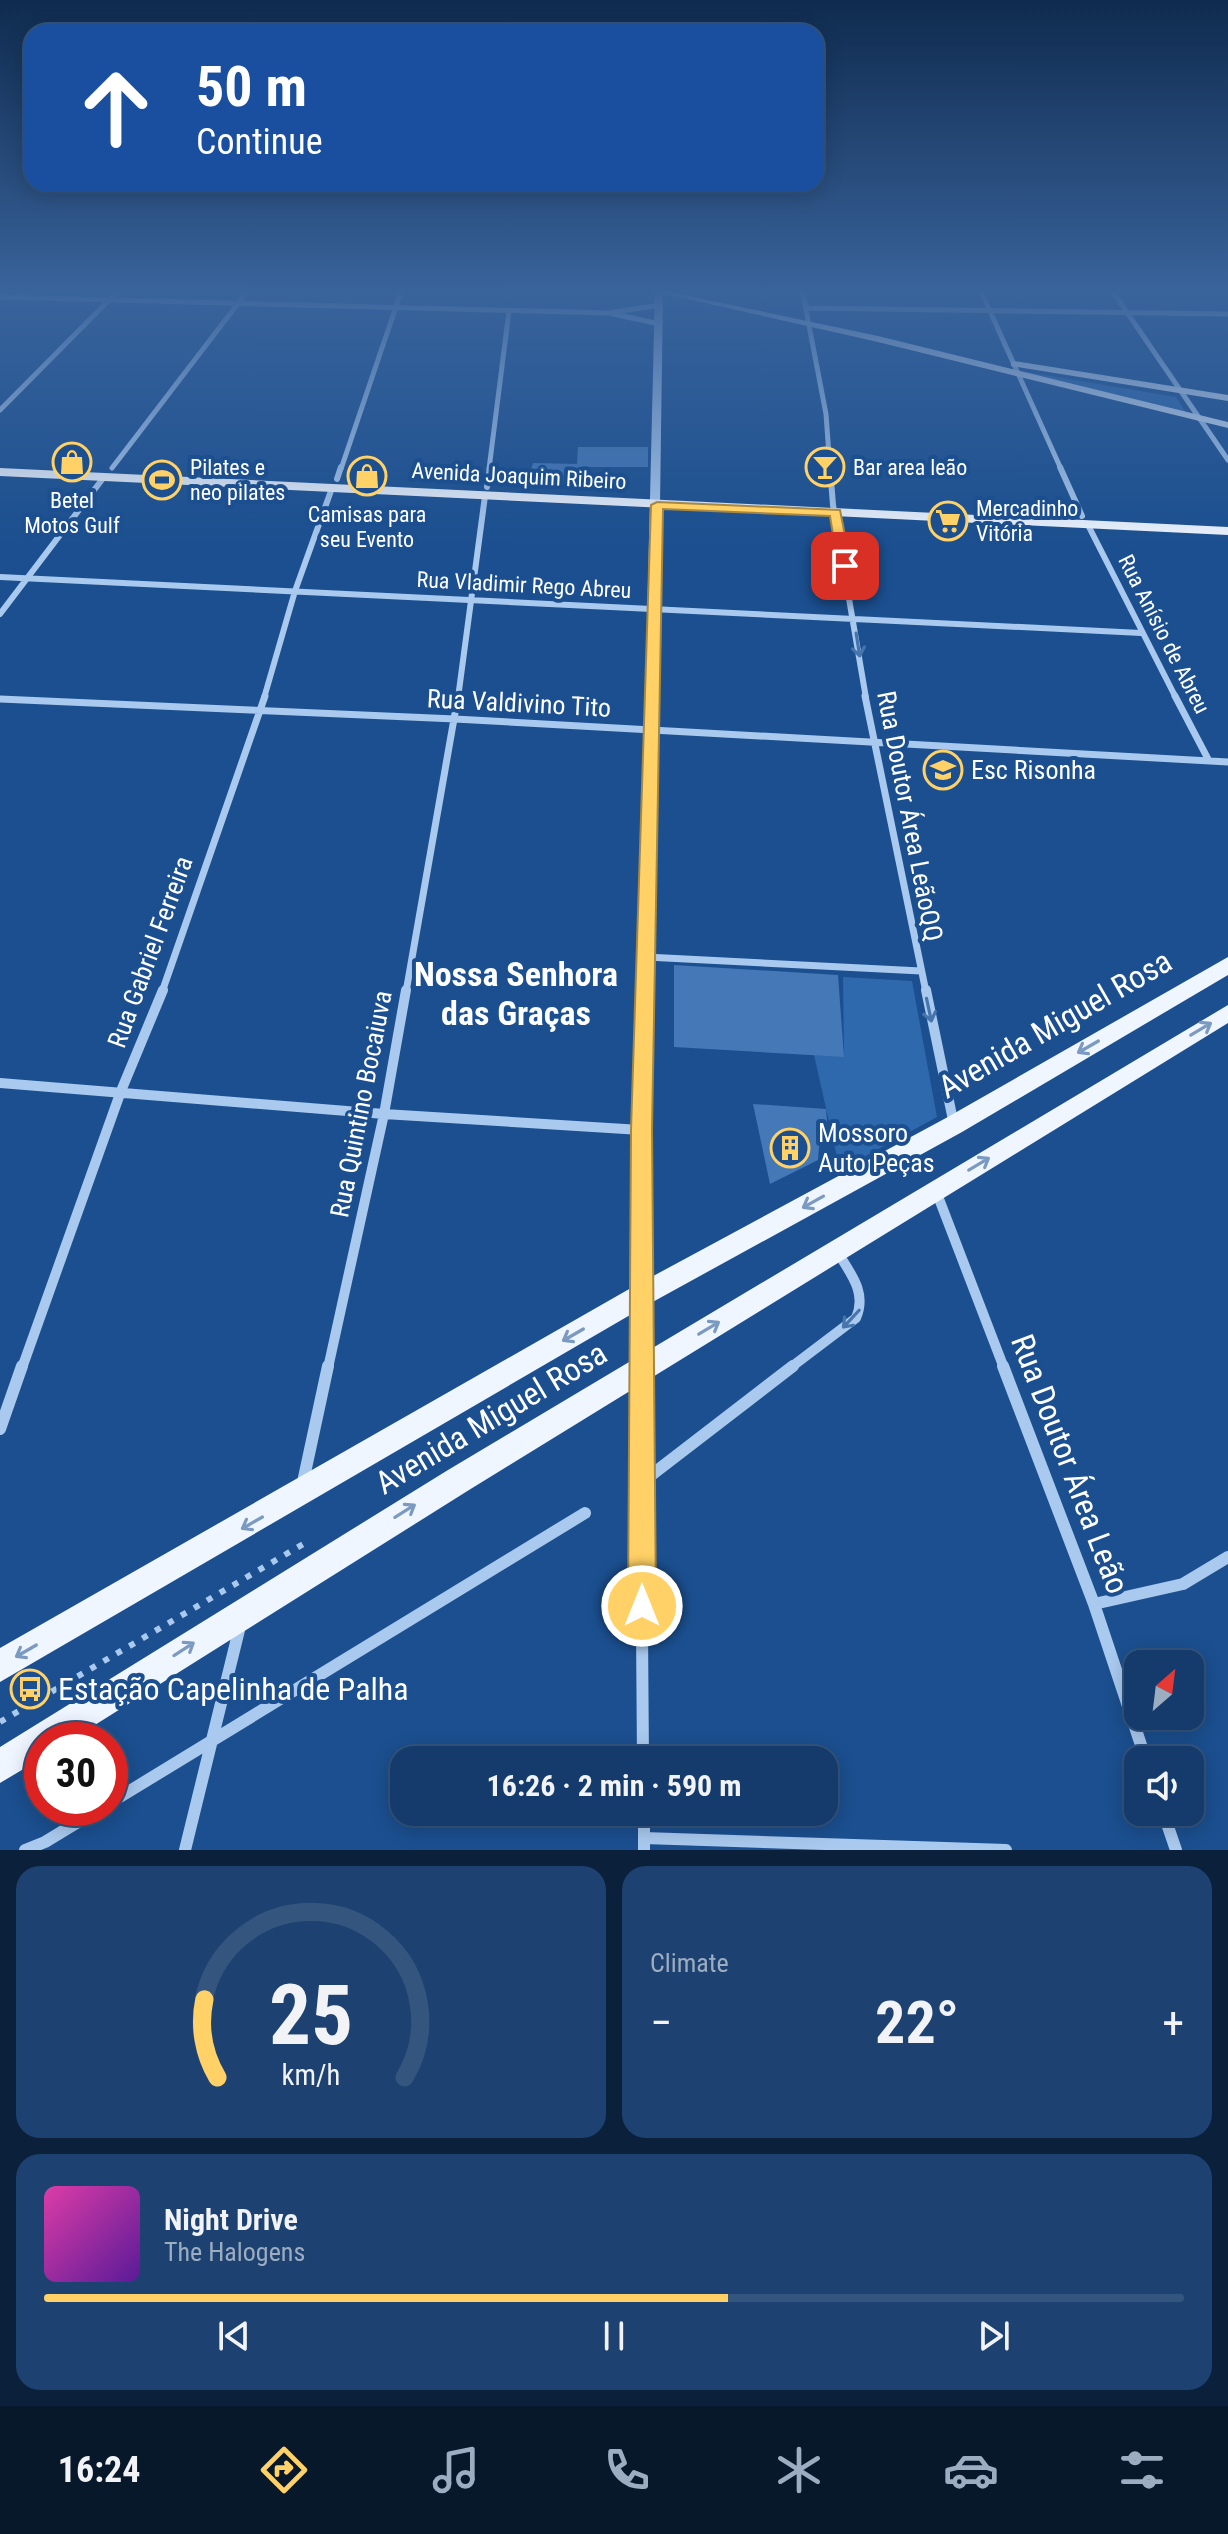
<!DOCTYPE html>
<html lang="en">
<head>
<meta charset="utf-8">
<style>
	:root { --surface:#143b6b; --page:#1d4271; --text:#f1f3f6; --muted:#9dadc1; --line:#33557e; --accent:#ffd166 }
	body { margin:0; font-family:"Roboto Condensed",sans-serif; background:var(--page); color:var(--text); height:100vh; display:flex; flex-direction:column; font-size:30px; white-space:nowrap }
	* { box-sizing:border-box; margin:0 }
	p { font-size:26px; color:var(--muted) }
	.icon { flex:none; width:44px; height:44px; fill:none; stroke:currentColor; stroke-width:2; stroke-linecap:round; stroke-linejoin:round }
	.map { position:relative; height:1850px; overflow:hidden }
	.drawer { display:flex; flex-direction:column; gap:16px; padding:16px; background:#0b203b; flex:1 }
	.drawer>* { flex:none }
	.banner { position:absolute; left:24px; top:24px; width:800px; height:168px; border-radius:24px; box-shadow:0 4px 20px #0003,0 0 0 2px var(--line); background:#1a4fa0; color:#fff; overflow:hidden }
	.needle { width:52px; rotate:28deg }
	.tools { position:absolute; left:1124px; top:1650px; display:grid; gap:16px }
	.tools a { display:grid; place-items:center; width:80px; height:80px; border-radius:16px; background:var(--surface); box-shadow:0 4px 20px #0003,0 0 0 2px var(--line); font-size:40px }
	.speed { position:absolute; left:24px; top:1722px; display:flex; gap:16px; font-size:40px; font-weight:700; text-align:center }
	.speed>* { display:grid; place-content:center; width:104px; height:104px; border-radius:50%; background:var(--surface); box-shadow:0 4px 20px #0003,0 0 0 2px var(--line); line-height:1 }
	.speed .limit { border:12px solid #d22; background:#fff; color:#111 }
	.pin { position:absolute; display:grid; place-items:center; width:68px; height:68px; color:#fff; margin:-34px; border-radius:16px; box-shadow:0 4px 12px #0006 }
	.me { position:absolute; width:88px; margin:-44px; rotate:0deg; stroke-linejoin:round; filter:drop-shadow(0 0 6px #0008) }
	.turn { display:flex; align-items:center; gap:28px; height:168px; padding:0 40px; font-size:36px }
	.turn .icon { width:104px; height:104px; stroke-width:2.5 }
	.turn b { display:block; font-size:56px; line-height:68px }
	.big { font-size:60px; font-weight:700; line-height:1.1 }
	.drawer .tile { flex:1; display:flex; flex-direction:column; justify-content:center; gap:12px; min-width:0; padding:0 28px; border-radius:24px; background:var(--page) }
	.drawer .dial { align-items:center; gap:0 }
	.dial svg { height:208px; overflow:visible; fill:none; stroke:var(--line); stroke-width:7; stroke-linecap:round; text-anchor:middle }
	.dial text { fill:var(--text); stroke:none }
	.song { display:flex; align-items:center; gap:24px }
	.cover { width:96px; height:96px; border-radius:12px; background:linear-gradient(135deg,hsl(320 70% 55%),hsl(270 70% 35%)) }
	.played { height:8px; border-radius:4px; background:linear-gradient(90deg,var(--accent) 60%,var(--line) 60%) }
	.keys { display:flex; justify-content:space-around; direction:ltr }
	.heat { display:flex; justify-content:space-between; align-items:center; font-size:44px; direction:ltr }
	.drawer .tiles { flex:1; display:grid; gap:16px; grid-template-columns:1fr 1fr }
	.tile:last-child { grid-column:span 2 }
	.trip { position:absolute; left:390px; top:1746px; width:448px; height:80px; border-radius:24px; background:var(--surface); box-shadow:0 4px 20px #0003,0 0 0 2px var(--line); font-weight:700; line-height:80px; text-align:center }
	.menu { display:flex; height:128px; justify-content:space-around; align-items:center; background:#08182b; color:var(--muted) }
	.menu .icon { width:56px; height:56px }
	.menu .current { color:var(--accent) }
	.menu b { font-size:36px; color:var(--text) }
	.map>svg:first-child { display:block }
	.green { fill:#2e69ad }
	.building { fill:#4478b7 }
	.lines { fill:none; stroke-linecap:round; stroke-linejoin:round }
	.path { stroke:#a9c9ee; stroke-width:6; stroke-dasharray:6 9; stroke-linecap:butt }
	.minor-far4 { stroke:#a9c9ee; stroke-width:5 }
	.minor-far3 { stroke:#a9c9ee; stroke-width:6 }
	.minor-far2 { stroke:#a9c9ee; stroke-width:7 }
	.minor-far1 { stroke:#a9c9ee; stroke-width:10 }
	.minor { stroke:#a9c9ee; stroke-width:12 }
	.tertiary { fill:#a9c9ee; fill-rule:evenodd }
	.secondary { fill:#d6e6fa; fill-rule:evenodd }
	.primary { fill:#f0f6ff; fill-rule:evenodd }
	.oneway { stroke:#4674ac }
	.oneway2 { stroke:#7b9ac1 }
	.route { fill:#ffd166; stroke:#a68842; stroke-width:2 }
	.labels { text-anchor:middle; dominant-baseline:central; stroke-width:8; stroke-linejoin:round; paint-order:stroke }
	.far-poi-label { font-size:22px; fill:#fff; stroke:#1b4f8f; text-anchor:start }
	.far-street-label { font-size:22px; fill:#fff; stroke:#1b4f8f }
	.street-label { font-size:26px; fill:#fff; stroke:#1b4f8f }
	.poi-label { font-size:26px; fill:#fff; stroke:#1b4f8f; text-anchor:start }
	.near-street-label { font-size:32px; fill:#fff; stroke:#1b4f8f }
	.near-poi-label { font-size:32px; fill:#fff; stroke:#1b4f8f; text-anchor:start }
	.district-label { font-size:34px; font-weight:bold; fill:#fff; stroke:#1b4f8f }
</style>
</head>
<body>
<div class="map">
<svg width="1228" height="1850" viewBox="0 0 1228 1850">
	<rect width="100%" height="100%" fill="#1b4f8f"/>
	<!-- green -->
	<path class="green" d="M1027 372 1176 397 1186 413 1027 375Z
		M843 977 912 981 937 1117 840 1170 814 1055 844 1056Z"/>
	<!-- building -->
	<path class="building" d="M578 447H648V467H588L585 483 528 481 533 463 577 464Z
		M674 965 838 975 844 1057 674 1047Z
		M753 1104 826 1109 828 1133 820 1136 818 1160 770 1184Z"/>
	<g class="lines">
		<!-- path -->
		<path class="path" d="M0 1722 305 1543"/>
		<!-- minor-far4 -->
		<path class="minor-far4" d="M802 289 826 414 830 469
			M980 289 1061 469
			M1111 289 1228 460
			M0 297 609 313 660 305
			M807 308 1228 314
			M613 314 660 324
			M0 410 120 289
			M112 468 249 289
			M341 469 402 289
			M489 469 509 311"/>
		<!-- minor-far3 -->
		<path class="minor-far3" d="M830 467 833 505 866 698
			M1060 467 1082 516
			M337 479 341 467
			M487 487 490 467
			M1088 525 1176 698
			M0 577 1141 633
			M0 614 104 477
			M264 698 295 591 332 488
			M458 698 485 496"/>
		<!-- minor-far2 -->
		<path class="minor-far2" d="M865 696 926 992
			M1175 696 1208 759
			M0 699 455 719 1228 762
			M646 957 921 971
			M162 992 265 696
			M406 992 458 696"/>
		<!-- minor-far1 -->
		<path class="minor-far1" d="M926 990 954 1125
			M0 1083 384 1114 641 1130
			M936 1191 1004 1368
			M640 1301V1368
			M22 1368 121 1091 163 990
			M328 1368 384 1114 406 990
			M790 1368 856 1318C867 1293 851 1274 838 1253"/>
		<!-- minor -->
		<path class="minor" d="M640 1366 643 1760
			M1003 1366 1094 1604 1146 1760
			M0 1429 22 1366
			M303 1482 328 1366
			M641 1483 793 1366
			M1094 1604 1183 1584 1228 1557
			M110 1803 585 1513
			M644 1812V1850
			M1163 1812 1176 1850
			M644 1838 1006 1850
			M25 1850 45 1842 101 1808
			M185 1850 240 1626"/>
		<!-- tertiary -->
		<path class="tertiary" d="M655 289H663L649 1296 646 1302 640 1304 634 1302 631 1296Z"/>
		<!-- secondary -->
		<path class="secondary" d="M643 289H656L878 336 1228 422V428L878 342Z
			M1014 361 1228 395V401L1011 366V362Z"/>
		<!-- primary -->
		<path class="primary" d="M0 468 1228 527V535L0 476Z
			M1228 957V975L962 1132 649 1304 0 1682V1648L631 1288 946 1118Z
			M1228 1005V1023L469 1490 71 1740H42V1758L0 1783V1747L448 1470Z"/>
	</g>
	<!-- one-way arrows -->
	<defs><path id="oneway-shaft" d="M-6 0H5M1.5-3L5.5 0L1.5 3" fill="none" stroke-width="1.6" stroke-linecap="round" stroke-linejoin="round" transform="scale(2)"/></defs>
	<g class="oneway">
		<use href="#oneway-shaft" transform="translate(858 645) rotate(81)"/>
		<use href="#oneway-shaft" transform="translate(929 1010) rotate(78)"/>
		<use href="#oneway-shaft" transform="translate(851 1319) rotate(133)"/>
	</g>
	<g class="oneway2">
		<use href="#oneway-shaft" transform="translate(1201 1029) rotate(-31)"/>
		<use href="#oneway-shaft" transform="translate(1088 1047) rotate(150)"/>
		<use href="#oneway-shaft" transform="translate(979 1164) rotate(-31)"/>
		<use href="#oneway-shaft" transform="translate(813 1202) rotate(151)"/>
		<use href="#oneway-shaft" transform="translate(709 1328) rotate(-31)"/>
		<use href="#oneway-shaft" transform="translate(573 1335) rotate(150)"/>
		<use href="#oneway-shaft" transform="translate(405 1511) rotate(-32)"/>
		<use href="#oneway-shaft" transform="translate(252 1523) rotate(150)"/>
		<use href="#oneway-shaft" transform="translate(184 1649) rotate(-33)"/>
		<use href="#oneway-shaft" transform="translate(26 1651) rotate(150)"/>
	</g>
	<!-- sky -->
	<linearGradient id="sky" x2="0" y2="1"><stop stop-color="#0f2b4f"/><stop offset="0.53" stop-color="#39639b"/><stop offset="1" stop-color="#39639b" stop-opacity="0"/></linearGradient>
	<rect width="1228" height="548" fill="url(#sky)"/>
	<!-- route -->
	<path class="route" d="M657 502 840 510 851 566 845 570 838 566 830 516 663 509 652 1130 656 1606 652 1616 642 1620 632 1616 628 1606 631 1130 651 505Z"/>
	<!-- icons -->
	<defs>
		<g id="shop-ring" transform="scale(2)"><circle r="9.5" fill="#1b4f8f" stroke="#ffd166" stroke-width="1.5"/><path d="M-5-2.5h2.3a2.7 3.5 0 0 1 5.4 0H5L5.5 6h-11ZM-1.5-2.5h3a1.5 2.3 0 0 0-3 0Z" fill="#ffd166"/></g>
		<g id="bar-ring" transform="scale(2)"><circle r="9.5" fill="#1b4f8f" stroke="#ffd166" stroke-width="1.5"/><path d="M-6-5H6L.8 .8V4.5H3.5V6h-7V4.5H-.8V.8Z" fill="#ffd166"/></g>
		<g id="stadium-ring" transform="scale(2)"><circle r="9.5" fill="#1b4f8f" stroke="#ffd166" stroke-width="1.5"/><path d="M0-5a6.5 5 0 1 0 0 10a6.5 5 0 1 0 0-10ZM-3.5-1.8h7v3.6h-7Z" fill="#ffd166"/></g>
		<g id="supermarket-ring" transform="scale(2)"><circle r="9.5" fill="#1b4f8f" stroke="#ffd166" stroke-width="1.5"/><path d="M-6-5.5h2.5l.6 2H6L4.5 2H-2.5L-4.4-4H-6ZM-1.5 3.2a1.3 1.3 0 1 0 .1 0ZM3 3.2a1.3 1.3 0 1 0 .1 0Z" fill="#ffd166"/></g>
		<g id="school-ring" transform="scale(2)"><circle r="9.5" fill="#1b4f8f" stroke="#ffd166" stroke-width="1.5"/><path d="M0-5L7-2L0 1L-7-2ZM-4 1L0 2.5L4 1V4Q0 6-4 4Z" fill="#ffd166"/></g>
		<g id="building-ring" transform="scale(2)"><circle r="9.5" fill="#1b4f8f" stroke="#ffd166" stroke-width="1.5"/><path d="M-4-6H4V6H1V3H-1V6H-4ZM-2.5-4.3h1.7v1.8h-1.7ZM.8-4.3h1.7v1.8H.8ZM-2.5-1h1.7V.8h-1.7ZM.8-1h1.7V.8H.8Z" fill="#ffd166"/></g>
		<g id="bus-ring" transform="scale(2)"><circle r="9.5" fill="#1b4f8f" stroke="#ffd166" stroke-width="1.5"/><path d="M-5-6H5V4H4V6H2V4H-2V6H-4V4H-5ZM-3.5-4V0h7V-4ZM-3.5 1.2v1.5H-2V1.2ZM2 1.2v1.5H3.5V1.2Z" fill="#ffd166"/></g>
	</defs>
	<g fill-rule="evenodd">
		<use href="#shop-ring" x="72" y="462"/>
		<use href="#bar-ring" x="825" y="467"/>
		<use href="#shop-ring" x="367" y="476"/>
		<use href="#stadium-ring" x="162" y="480"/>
		<use href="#supermarket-ring" x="948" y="521"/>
		<use href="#school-ring" x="943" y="770"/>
		<use href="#building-ring" x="790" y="1148"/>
		<use href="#bus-ring" x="30" y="1689"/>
	</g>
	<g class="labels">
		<!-- far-poi labels -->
		<g class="far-poi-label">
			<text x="190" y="467">Pilates e<tspan x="190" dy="25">neo pilates</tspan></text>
			<text x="853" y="467">Bar area leão</text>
			<text x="72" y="500" text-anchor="middle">Betel<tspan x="72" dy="25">Motos Gulf</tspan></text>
			<text x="976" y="508">Mercadinho<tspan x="976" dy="25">Vitória</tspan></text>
			<text x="367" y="514" text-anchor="middle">Camisas para<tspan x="367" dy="25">seu Evento</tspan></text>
		</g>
		<!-- far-street labels -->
		<g class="far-street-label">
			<text transform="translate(519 476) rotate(3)">Avenida Joaquim Ribeiro</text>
			<text transform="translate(524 585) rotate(3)">Rua Vladimir Rego Abreu</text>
			<text transform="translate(1164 634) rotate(63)">Rua Anísio de Abreu</text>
		</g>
		<!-- street labels -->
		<g class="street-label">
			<text transform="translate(519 703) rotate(3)">Rua Valdivino Tito</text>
			<text transform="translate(910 816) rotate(79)">Rua Doutor Área LeãoQQ</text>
			<text transform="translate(150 952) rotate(-70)">Rua Gabriel Ferreira</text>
			<text transform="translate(361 1104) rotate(-79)">Rua Quintino Bocaiuva</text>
		</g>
		<!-- poi labels -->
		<g class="poi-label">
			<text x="971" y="770">Esc Risonha</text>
			<text x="818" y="1133">Mossoro<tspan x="818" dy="30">Auto Peças</tspan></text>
		</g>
		<!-- near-street labels -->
		<g class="near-street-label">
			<text transform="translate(1055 1024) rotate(-30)">Avenida Miguel Rosa</text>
			<text transform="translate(491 1418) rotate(-31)">Avenida Miguel Rosa</text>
			<text transform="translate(1070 1464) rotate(69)">Rua Doutor Área Leão</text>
		</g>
		<!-- near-poi labels -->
		<g class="near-poi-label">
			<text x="58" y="1689">Estação Capelinha de Palha</text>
		</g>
		<!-- district labels -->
		<g class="district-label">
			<text x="516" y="974">Nossa Senhora<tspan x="516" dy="39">das Graças</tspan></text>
		</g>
	</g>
</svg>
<div class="tools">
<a><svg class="needle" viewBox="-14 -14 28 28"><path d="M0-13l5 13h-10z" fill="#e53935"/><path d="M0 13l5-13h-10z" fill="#9dadc1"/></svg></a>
<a><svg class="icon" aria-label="sound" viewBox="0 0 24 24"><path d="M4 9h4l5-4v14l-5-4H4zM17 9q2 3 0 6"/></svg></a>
</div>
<div class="speed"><div class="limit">30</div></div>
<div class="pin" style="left:845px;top:566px;background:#d93025"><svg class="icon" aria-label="arrive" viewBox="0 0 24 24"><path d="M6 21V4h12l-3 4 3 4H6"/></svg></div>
<svg class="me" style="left:642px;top:1606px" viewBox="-20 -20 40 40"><circle r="17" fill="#ffd166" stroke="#fff" stroke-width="3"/><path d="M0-11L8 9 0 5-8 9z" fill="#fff"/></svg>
<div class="trip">16:26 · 2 min · 590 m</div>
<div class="banner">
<div class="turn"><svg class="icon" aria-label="ahead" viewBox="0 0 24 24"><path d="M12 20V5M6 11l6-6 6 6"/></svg><div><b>50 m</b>Continue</div></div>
</div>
</div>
<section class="drawer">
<div class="tiles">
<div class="tile dial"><svg viewBox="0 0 100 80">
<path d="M14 69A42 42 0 1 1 86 69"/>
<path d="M14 69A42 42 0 0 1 9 39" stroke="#ffd166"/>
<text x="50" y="56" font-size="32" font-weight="700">25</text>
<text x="50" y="72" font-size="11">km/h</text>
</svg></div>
<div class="tile"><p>Climate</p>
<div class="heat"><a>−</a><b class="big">22°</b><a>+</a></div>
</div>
<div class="tile">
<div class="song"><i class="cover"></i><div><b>Night Drive</b><p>The Halogens</p></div></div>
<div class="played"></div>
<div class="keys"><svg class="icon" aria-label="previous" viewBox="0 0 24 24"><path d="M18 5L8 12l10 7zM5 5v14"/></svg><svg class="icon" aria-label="pause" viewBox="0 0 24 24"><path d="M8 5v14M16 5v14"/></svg><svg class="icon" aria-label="next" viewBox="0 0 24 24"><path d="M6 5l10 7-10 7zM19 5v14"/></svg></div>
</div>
</div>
</section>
<nav class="menu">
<b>16:24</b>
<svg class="icon current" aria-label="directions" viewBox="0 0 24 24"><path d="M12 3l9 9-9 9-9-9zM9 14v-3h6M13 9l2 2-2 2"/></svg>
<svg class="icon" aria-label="music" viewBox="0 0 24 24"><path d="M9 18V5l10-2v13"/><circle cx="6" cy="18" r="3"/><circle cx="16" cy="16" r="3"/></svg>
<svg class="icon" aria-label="phone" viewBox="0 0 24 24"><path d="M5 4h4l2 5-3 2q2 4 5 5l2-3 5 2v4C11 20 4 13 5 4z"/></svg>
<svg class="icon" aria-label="climate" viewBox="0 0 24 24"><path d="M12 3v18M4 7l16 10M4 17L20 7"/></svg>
<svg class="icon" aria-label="car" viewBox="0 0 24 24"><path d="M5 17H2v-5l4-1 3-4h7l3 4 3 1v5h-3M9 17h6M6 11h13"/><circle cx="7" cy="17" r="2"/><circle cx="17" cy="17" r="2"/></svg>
<svg class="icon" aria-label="filters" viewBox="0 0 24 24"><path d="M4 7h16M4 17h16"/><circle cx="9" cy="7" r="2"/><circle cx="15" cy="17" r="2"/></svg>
</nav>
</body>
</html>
